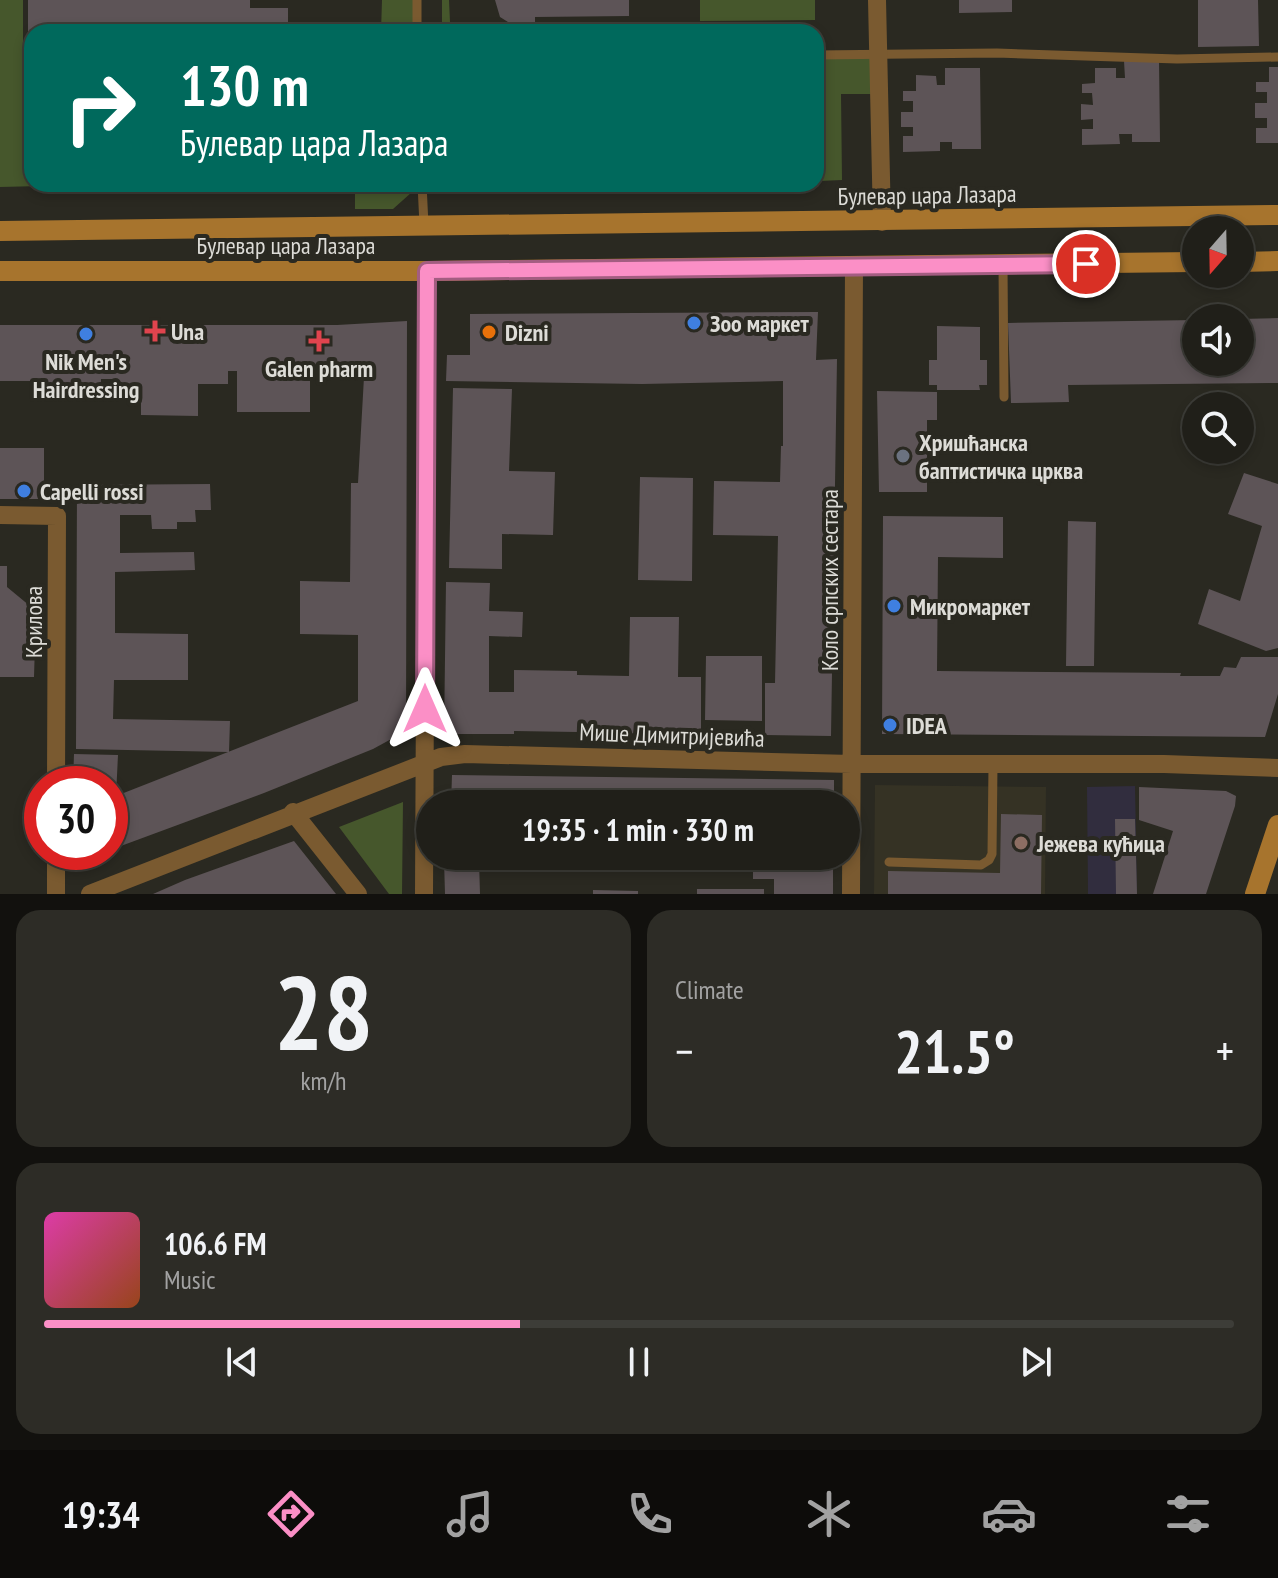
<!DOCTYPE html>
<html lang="en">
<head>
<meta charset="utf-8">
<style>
	:root { --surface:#201f19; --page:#2d2c26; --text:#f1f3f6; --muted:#a2a2a2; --line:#3d3d38; --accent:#fb8fc6 }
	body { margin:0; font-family:"PT Sans Narrow",sans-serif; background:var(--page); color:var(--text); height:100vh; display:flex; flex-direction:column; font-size:30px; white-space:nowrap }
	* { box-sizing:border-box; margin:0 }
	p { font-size:26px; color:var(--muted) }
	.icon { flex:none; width:44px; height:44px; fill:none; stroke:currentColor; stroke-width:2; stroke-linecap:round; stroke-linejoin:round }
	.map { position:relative; height:894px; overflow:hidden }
	.drawer { display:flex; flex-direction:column; gap:16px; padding:16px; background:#12110e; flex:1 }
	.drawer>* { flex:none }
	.hud { position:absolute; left:24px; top:24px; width:800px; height:168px; border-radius:24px; box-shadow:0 4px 12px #0003,0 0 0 2px var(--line); background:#00695c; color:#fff; overflow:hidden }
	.needle { width:52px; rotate:200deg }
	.fabs { position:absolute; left:1182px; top:216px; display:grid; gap:16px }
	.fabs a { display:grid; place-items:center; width:72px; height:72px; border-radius:50%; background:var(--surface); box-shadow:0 4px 12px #0003,0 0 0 2px var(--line); font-size:40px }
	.speed { position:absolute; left:24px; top:766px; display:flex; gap:16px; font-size:40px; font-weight:700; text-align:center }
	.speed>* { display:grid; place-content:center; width:104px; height:104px; border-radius:50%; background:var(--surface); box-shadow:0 4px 12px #0003,0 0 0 2px var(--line); line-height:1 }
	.speed .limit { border:12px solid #d22; background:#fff; color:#111 }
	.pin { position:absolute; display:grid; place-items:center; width:68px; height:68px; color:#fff; margin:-34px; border:4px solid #fff; border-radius:50%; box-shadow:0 2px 8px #0007 }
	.me { position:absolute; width:88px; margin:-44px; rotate:0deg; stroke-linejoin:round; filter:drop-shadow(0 0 6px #0008) }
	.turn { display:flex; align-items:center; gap:28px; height:168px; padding:0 24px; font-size:36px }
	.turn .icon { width:104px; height:104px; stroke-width:2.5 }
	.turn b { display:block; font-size:56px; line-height:68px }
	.big { font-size:60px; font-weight:700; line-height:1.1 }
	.drawer .card { flex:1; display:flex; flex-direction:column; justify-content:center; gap:12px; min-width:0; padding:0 28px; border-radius:24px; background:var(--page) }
	.drawer .dial { align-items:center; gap:0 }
	.dial b { font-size:104px; line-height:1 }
	.song { display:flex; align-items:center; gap:24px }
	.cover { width:96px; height:96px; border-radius:12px; background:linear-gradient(135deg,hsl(320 70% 55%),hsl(20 70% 35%)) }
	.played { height:8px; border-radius:4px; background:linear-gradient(90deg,var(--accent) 40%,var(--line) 40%) }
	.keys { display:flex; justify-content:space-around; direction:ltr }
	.heat { display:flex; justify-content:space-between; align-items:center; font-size:44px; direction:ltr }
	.drawer .tiles { flex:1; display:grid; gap:16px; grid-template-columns:1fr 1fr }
	.card:last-child { grid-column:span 2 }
	.trip { position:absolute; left:416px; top:790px; width:444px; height:80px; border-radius:40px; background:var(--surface); box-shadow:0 4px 12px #0003,0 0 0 2px var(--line); font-weight:700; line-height:80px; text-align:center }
	.dock { display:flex; height:128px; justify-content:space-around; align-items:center; background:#0d0c0a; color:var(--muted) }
	.dock .icon { width:56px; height:56px }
	.dock .active { color:var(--accent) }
	.dock b { font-size:36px; color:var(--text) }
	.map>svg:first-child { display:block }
	.commercial { fill:#312d3e }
	.built { fill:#353224 }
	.green { fill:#46572c }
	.building { fill:#5d5457 }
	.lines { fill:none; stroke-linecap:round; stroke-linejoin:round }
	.lane { stroke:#7a5a30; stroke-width:9 }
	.street { stroke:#7a5a30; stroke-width:18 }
	.secondary { stroke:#a7742d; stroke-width:20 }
	.route-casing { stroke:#a35d81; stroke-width:20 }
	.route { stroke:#fb8fc6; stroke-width:14 }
	.shop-dot { fill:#3f7fe0; stroke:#2a2921; stroke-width:3 }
	.health-dot { fill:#e0444e; stroke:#2a2921; stroke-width:3 }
	.food-dot { fill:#e8710a; stroke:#2a2921; stroke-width:3 }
	.worship-dot { fill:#6b7280; stroke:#2a2921; stroke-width:3 }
	.education-dot { fill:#8d6e63; stroke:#2a2921; stroke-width:3 }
	.labels { text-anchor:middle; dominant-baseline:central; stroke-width:8; stroke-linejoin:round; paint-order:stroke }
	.street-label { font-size:24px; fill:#dddcd7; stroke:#2a2921 }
	.poi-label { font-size:24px; font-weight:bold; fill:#dddcd7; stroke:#2a2921; text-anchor:start }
</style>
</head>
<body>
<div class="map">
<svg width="1278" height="894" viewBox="0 0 1278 894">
	<rect width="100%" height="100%" fill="#2a2921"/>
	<!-- commercial -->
	<path class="commercial" d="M1135 786 1137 894H1088L1087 787Z"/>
	<!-- built -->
	<path class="built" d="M875 785 1046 787 1045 894H874Z"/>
	<!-- green -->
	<path class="green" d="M0 0H23V44H32V184H125L0 187Z
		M382 0H417V32H381Z
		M442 0H449L450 22 463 24 473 32H442Z
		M700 0H815V20L700 21Z
		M878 54 879 94H841L842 180 820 181V55Z
		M175 184H421L393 209H355V185Z
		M403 802 402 894H389L339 827Z"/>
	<!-- building -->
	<path class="building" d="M28 0H250V8H288V32H32V42H28Z
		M495 0H629V16L535 17V29L511 24 500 17Z
		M959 0H1012V12L959 13Z
		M1198 0H1258L1259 46 1198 47Z
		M1159 60 1160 142H1132V134H1119L1120 144 1082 145V129H1093V119L1081 120V104L1093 105 1092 93H1082V84L1095 83V68H1116V78H1125L1124 61Z
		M1269 67H1278V143H1256V128H1267V118H1255V103H1267V92H1256V82H1269Z
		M945 68H980L981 149H952V142H940V151L903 152V136H913V127H901V112H913V101H903V91H916V75L936 76 937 85H945Z
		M816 120H819L820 176H816Z
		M818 312 816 360 837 359 831 736 765 735V683H775L778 536 713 535 714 481 780 482 781 446H783V381L642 384 446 381 447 355H470V314Z
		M1278 318V383L1068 385 1069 402 1011 403 1008 323 1196 320V362H1240V319Z
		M407 321 406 731 373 749 264 793 110 850V784H73L74 754 118 755 116 796 358 701V635L300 634V581L350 582 351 483H358L364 377 337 380V377H310V412H237V371H228V384H198V416L141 415V384H117V379H101V393H55V399H30V381H0V325H337Z
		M937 326 980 327V360H987V385H979L980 390H937V385H929V360H937Z
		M453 388 512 389 509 471 555 472 553 535 502 534V569L449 568Z
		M877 391 937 392V420H927V492H879Z
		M0 448H44V499H0Z
		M1244 473 1278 484V648L1266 651 1198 624 1209 589 1240 601 1262 526 1228 514Z
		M640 477 693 478 692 581 638 580Z
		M210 484 211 510H195L196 522H177V529H152L151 515H120V553L194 552 195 570 115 572V633L188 634V680H114L113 719 230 721 229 752 76 749 77 485Z
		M883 516 1003 517V558L938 557 937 671 1181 673 1180 676H1220L1224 667 1236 668 1241 657H1278V694L1265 737 882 734Z
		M1068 521 1096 522 1094 666H1066Z
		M0 566H7V587L36 611 34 677H0Z
		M446 582 490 583 489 611 523 612 522 637 489 636V692H514V670L577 671V675L629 676 630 617H679L678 677H701V734L605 733V730H577V732L514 731V734H444Z
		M706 656H762V721L705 720Z
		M452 775 834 780V804H451Z
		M1139 787 1226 791 1236 796 1235 806 1206 894H1153L1173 831 1139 820Z
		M1001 814 1042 815 1041 894H888V871L1000 873Z
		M1115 819H1135L1137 894H1116Z
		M294 841 336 894H153L185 880Z
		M753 856H833V894H774V879H753Z
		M444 860H479L480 894H445Z
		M697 889H764V894H697Z
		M593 890 638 891V894H593Z"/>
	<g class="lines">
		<!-- lane -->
		<path class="lane" d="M417 0V32
			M816 55 997 53 1177 59 1278 57
			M422 184 424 225
			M1003 265 1004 397
			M889 862 981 865 989 860 992 854 993 765"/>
		<!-- street -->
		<path class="street" d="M877 0 882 222
			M0 515 57 516 56 784
			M293 812 358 894
			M56 894V852
			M90 894 441 757 465 754 852 764H1164L1278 768
			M424 894 427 271
			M851 894 854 266"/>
		<!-- secondary -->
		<path class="secondary" d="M0 231 1278 215
			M1240 262 1278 261
			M0 271H427L1196 262
			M1255 894 1278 825"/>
	</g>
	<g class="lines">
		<!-- route casing -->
		<g class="route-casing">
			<path id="route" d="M425 709 427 271 1086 264"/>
		</g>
		<!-- route -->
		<use href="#route" class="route"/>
	</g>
	<!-- markers -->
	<g class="shop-dot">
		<circle cx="694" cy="323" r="8"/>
		<circle cx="86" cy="334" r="8"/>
		<circle cx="24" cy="491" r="8"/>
		<circle cx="894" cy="606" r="8"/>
		<circle cx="890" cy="725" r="8"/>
	</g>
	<g class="health-dot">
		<path d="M151 319h8v8h8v8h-8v8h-8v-8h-8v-8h8z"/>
		<path d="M315 329h8v8h8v8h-8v8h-8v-8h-8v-8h8z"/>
	</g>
	<circle class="food-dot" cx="489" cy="332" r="8"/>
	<circle class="worship-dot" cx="903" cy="456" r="8"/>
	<circle class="education-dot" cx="1021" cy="843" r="8"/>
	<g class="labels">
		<!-- street labels -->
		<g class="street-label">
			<text transform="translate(927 195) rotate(-1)">Булевар цара Лазара</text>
			<text x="286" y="245">Булевар цара Лазара</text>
			<text transform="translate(829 580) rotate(-90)">Коло српских сестара</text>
			<text transform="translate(33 622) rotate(-90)">Крилова</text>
			<text transform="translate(672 735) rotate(2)">Мише Димитријевића</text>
		</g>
		<!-- poi labels -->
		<g class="poi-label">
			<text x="710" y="323">Зоо маркет</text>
			<text x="171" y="331">Una</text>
			<text x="505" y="332">Dizni</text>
			<text x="86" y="361" text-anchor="middle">Nik Men's<tspan x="86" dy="28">Hairdressing</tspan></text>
			<text x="319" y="368" text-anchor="middle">Galen pharm</text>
			<text x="919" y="442">Хришћанска<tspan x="919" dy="28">баптистичка црква</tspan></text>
			<text x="40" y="491">Capelli rossi</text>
			<text x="910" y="606">Микромаркет</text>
			<text x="906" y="725">IDEA</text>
			<text x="1037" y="843">Јежева кућица</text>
		</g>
	</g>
</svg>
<div class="fabs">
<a><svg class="needle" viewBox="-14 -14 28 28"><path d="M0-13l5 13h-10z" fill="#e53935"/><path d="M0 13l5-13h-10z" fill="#a2a2a2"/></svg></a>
<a><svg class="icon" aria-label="sound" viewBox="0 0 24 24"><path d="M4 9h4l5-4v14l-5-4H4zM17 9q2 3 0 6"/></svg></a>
<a><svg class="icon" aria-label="search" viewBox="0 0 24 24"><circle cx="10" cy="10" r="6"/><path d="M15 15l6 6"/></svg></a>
</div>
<div class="speed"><div class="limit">30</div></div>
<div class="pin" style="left:1086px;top:264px;background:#d93025"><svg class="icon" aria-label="arrive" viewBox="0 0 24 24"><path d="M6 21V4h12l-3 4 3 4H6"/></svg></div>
<svg class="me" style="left:425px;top:709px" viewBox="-20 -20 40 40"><path d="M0-17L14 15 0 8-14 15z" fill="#fb8fc6" stroke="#fff" stroke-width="4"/></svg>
<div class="trip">19:35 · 1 min · 330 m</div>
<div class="hud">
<div class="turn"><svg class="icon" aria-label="right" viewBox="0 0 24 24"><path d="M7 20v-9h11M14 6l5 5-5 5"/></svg><div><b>130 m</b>Булевар цара Лазара</div></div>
</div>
</div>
<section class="drawer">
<div class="tiles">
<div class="card dial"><b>28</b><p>km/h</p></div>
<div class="card"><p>Climate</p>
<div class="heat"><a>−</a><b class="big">21.5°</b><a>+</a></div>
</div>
<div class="card">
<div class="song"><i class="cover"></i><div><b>106.6 FM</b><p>Music</p></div></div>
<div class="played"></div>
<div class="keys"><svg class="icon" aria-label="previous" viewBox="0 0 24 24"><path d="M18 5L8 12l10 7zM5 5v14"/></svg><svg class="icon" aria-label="pause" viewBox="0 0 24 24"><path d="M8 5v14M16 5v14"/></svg><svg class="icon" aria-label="next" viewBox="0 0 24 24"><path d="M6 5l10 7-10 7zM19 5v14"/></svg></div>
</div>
</div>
</section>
<nav class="dock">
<b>19:34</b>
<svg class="icon active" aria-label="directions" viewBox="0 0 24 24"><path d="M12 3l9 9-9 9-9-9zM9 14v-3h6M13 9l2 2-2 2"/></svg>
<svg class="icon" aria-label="music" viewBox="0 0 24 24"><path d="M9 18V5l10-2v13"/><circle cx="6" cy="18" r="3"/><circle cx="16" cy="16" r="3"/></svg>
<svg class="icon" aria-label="phone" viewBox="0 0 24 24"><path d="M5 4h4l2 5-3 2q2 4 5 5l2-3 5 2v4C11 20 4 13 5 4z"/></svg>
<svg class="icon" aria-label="climate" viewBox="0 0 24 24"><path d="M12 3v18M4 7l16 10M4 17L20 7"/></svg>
<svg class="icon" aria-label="car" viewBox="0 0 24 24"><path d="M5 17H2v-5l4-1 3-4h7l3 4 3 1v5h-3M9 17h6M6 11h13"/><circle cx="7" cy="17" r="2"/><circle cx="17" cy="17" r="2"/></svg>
<svg class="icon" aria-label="filters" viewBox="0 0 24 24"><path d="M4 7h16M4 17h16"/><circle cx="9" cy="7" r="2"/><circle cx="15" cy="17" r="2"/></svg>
</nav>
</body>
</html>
